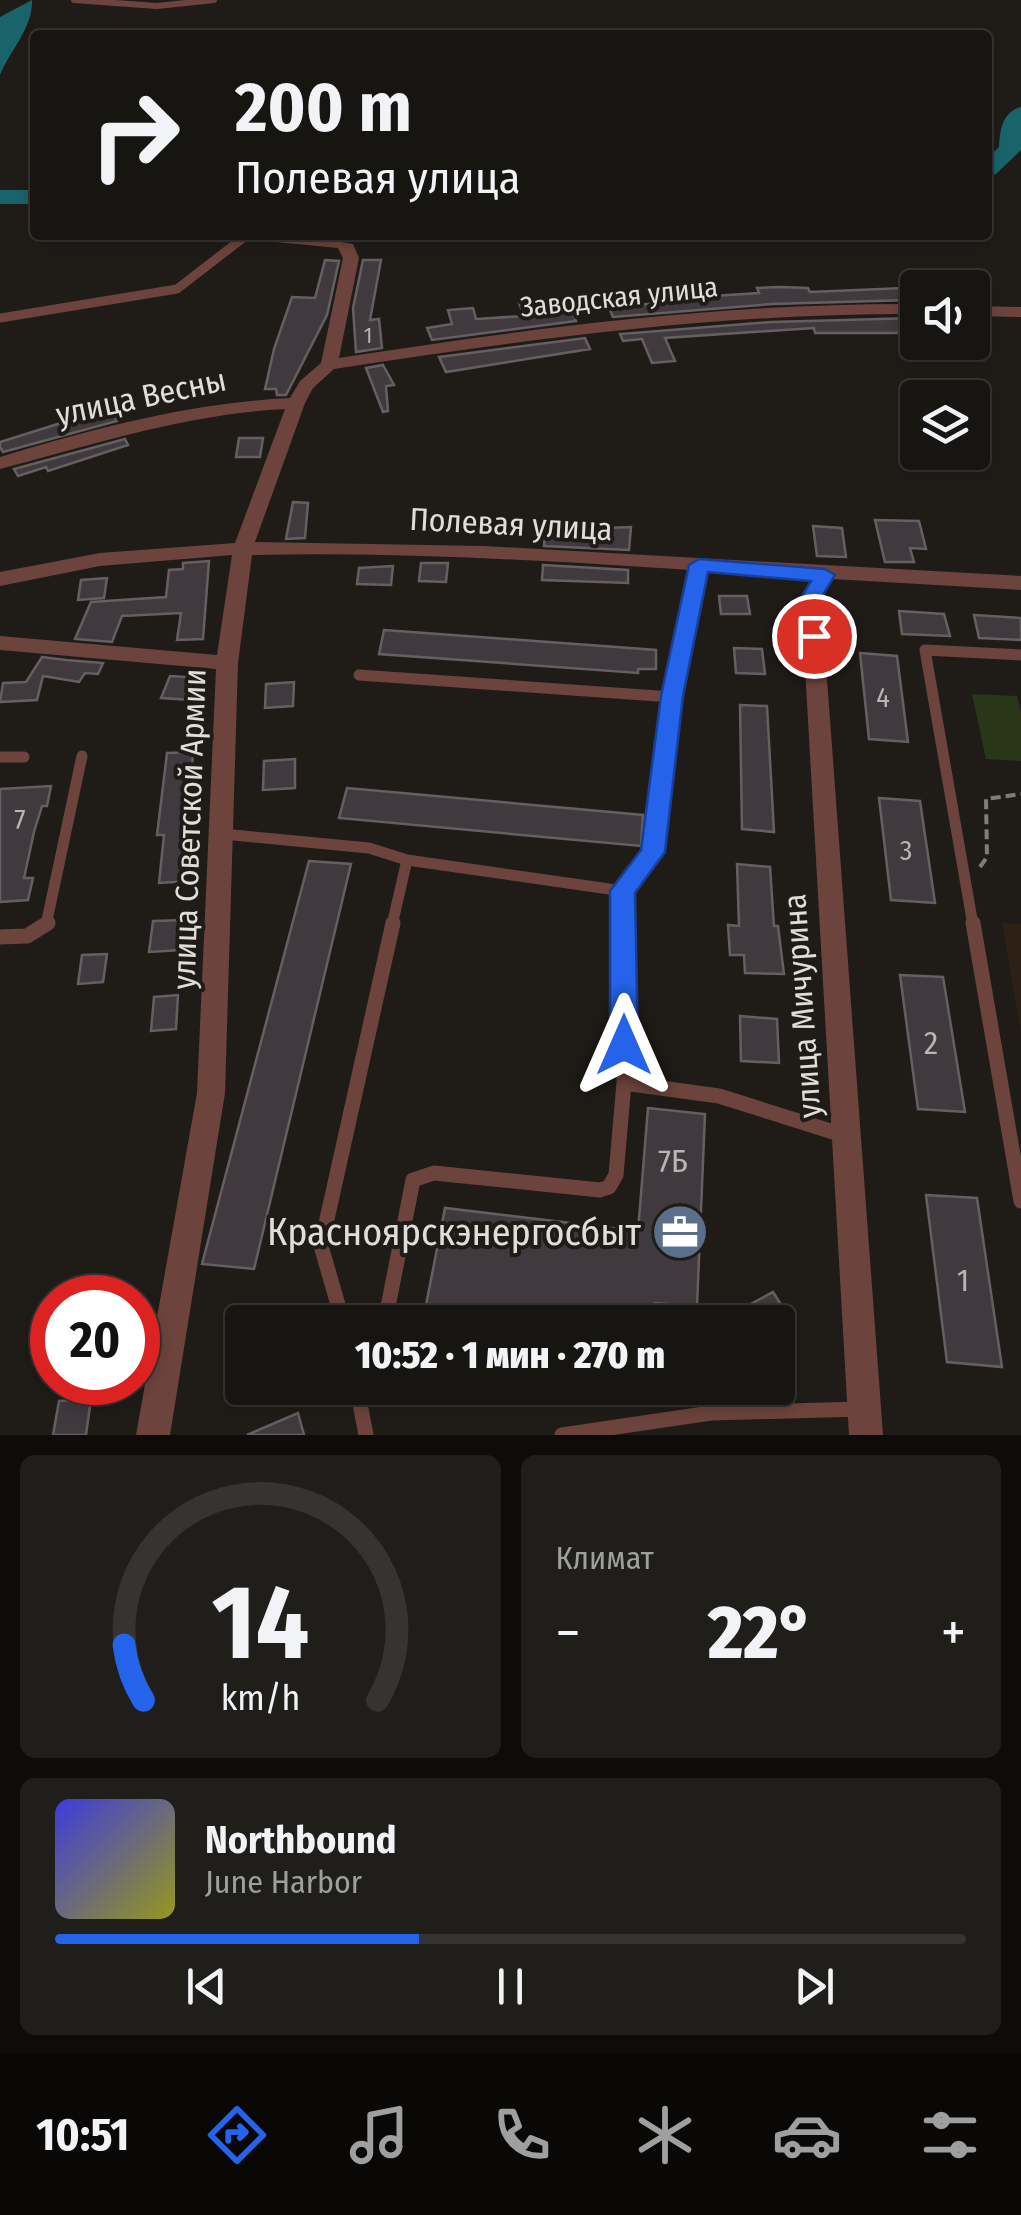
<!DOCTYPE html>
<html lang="ru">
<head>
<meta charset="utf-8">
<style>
	:root { --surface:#171512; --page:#201e1b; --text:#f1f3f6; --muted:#9e9f9f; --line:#363432; --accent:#2563eb }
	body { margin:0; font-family:"Fira Sans Condensed",sans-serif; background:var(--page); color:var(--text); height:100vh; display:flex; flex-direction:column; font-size:38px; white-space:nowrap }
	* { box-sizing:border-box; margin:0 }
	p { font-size:32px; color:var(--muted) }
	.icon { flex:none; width:55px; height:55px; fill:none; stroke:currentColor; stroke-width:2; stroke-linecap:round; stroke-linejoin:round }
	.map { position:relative; height:1435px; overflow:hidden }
	.panel { display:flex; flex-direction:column; gap:20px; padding:20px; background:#0d0c0a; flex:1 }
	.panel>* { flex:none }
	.guide { position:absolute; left:30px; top:30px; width:962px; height:210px; border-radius:10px; box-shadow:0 5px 15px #0003,0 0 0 2px var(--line); background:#171512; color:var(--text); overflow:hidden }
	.buttons { position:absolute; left:900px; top:270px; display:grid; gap:20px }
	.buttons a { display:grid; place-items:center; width:90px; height:90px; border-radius:10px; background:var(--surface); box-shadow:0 5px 15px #0003,0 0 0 2px var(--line); font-size:50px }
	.speed { position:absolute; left:30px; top:1275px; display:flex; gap:20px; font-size:50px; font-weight:700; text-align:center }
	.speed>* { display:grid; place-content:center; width:130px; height:130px; border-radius:50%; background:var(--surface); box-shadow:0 5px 15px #0003,0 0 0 2px var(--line); line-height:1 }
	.speed .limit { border:15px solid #d22; background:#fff; color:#111 }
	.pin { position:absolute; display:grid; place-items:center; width:85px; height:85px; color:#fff; margin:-42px; border:5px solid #fff; border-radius:50%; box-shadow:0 2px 10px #0007 }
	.me { position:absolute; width:110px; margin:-55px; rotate:0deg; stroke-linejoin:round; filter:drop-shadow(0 0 8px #0008) }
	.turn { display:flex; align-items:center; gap:35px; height:210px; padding:0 40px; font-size:45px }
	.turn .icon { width:130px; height:130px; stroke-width:2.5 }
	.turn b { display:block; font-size:70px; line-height:85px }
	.big { font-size:75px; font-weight:800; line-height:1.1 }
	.panel .tile { flex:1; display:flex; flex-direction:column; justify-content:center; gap:15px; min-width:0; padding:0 35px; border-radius:15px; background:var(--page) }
	.panel .dial { align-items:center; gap:0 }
	.dial svg { height:260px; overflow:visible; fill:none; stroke:var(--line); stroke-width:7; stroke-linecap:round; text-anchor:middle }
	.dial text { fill:var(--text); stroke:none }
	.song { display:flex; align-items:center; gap:30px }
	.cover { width:120px; height:120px; border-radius:15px; background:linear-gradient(135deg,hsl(240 70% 55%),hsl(60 70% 35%)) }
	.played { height:10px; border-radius:5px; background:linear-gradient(90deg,var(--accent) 40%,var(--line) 40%) }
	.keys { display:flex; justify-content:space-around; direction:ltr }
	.heat { display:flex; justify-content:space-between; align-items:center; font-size:55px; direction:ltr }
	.panel .tiles { flex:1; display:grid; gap:20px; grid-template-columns:1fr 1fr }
	.tile:last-child { grid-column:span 2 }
	.trip { position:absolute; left:225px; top:1305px; width:570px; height:100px; border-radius:10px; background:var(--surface); box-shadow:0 5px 15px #0003,0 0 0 2px var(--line); font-weight:800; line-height:100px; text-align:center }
	.tabs { display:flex; height:160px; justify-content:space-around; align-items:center; background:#090807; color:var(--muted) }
	.tabs .icon { width:70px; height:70px }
	.tabs .selected { color:var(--accent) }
	.tabs b { font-size:45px; color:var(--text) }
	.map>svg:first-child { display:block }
	.education { fill:#2f2015 }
	.green { fill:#293618 }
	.water { fill:#19646b }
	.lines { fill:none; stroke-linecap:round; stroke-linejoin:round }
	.river { fill:#19646b; fill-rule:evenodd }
	.building { fill:#403a3e; stroke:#655f62; stroke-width:2.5 }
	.path { stroke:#7f7c79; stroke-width:4; stroke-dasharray:10 5; stroke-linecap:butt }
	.service-far3 { stroke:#6d443d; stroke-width:6 }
	.service-far2 { stroke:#6d443d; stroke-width:9 }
	.service-far1 { stroke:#6d443d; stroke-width:11 }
	.service { stroke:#6d443d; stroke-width:15 }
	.minor { fill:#6d443d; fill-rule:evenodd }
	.route { fill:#2563eb; stroke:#184099; stroke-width:2.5 }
	.labels { text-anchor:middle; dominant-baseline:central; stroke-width:8; stroke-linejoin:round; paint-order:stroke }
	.far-number-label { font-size:22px; fill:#b8b5b4 }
	.far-street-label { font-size:28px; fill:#e0dedb; stroke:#1f1c18 }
	.number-label { font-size:28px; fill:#b8b5b4 }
	.street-label { font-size:32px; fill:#e0dedb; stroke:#1f1c18 }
	.near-number-label { font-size:32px; fill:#b8b5b4 }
	.near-poi-label { font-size:38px; fill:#e0dedb; stroke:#1f1c18; text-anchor:end }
</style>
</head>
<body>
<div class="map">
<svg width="1021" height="1435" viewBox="0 0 1021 1435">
	<rect width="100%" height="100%" fill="#1f1c18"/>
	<!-- education -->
	<path class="education" d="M1002 923 1021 924V1033Z"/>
	<!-- green -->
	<path class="green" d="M972 694 1017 696 1021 713V761L986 759Z"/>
	<!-- water -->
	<path class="water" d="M32 0C33 28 10 50 0 75V17Z"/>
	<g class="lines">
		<!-- river -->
		<path class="river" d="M1021 107V150L996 174 988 176V157L999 147C1000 130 1002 112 1021 107Z
			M0 190H35V204H0Z"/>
	</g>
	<!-- building -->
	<path class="building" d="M325 260 339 261 327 315 286 395H277L276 389H265L274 349 292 297 315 298Z
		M363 260H381L370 320 379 319 382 348 356 352 353 308Z
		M779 287 808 288 810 292 904 288 909 300 772 304 613 317 609 308 657 303 652 294 677 291 681 298 759 293 757 288Z
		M541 298 545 312 571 310 576 321 432 340 427 328 452 324 448 310 473 308 476 319 524 316 518 300Z
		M915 318 918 333H815L814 328 665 338 675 361 652 363 642 339 623 341 620 334 771 322Z
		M585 338 590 349 446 372 439 357Z
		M383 365 394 385 386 386 388 411 383 412 366 368Z
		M111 406 117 421 3 452 0 447V442L64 422 60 417Z
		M239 438H263L260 457H236Z
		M125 439 128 445 48 471 46 467 18 476 14 469Z
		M293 502 308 503 305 538 286 539Z
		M875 520 919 521 926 549 910 548 914 562H885Z
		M813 526 842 528 846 557 817 556Z
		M631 527 629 550 544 546 545 532H608L607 528Z
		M209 561 203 639 177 640 181 613 122 616 112 642 75 639 91 602 166 597 169 570 183 569V563Z
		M421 563H448L446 582 419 581Z
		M543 565 628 570V583L542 580Z
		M393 566 391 585 357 584 359 568Z
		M107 578 104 598 78 600 81 580Z
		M719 596H747L750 614H721Z
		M899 611 944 614 950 636 902 634Z
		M974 615 1021 618V640L979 638Z
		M384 630 656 650V669H638V673L379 654Z
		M734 648 762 649 765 674 736 673Z
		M860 653 897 656 908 742 869 739Z
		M42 657 66 660 103 663 98 674 85 673 79 682 43 676 37 700 0 702 3 683 26 682Z
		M170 676 200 678 192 700 161 698Z
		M294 682 293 706 265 708 266 684Z
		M740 705 767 706 774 832 742 829Z
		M193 752 186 856H195L192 881 159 883 164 835H157L167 753Z
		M295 759V788L263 790 264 761Z
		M51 786 47 806H42L34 832 24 878H33L28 900 0 902V789Z
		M347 788 643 815 641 846 339 818Z
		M879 798 920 801 935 903 891 900Z
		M309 861 351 864 254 1269 202 1264Z
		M737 864 770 867 774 926H778L784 974 745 973 744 955H730L728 925 739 926Z
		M186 920 182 950 149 952 153 921Z
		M107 954 103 982 78 984 82 955Z
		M900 975 943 977 965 1112 918 1109Z
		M178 995 176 1029 151 1031 154 997Z
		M740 1016 777 1019 779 1063 741 1061Z
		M648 1108 705 1114 697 1306 655 1303 654 1322H571L426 1305 445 1208 638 1231Z
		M926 1195 977 1198 1002 1367 947 1362Z
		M773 1292 792 1322H759L749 1305Z
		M91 1399 86 1435H53L59 1401Z
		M298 1413 304 1435H247Z"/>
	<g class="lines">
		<!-- path -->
		<path class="path" d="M980 867 987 857 986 799 1021 794"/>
		<!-- service-far3 -->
		<path class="service-far3" d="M74 0 157 6 214 0"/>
		<!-- service-far2 -->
		<path class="service-far2" d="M0 318 177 289 247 235"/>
		<!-- service-far1 -->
		<path class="service-far1" d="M359 675 672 697
			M0 757H24
			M223 834 369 848 407 860 623 891
			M46 925 82 756
			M392 925 407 860
			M623 925V891L653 853 672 697 699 565
			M973 925 925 650 1021 655"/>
		<!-- service -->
		<path class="service" d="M623 923 624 1083 719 1096 846 1136
			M973 923 1021 1201
			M0 937 27 936 48 923
			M343 1322 321 1246 393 923
			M434 1322 386 1317 413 1180 434 1173 600 1190 609 1187 616 1175 624 1083
			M357 1388 366 1435
			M729 1388 743 1408
			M562 1435 711 1413 861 1409"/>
		<!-- minor -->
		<path class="minor" d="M247 235H299L353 244 359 258 339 358C531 328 722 303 918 304V314C721 313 528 339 334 369L313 388 305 403 255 542 484 546 1021 576V590L833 579 821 598 883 1435H849L801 598 813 578C626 566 439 551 252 555L238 663 225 1093 170 1435H136L197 1093 216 669 0 650V636L217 655 232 555 100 566 0 586V572L100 553 235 543 285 409C186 414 95 444 0 469V457C95 428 190 403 290 398L300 381 321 363 343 258 338 248 255 240Z
			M972 306 1021 307V317L972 316Z"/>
	</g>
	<!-- route -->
	<path class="route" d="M699 559 825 569 835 575 821 598 824 636 814 643 803 636 801 598 811 581 708 572 683 696 665 852 635 893 638 1045 634 1053 624 1057 614 1053 610 1045V891L641 850 661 696 689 565Z"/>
	<!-- icons -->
	<defs>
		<g id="office-disc" transform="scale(2.875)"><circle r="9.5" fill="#5c6f8a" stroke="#1f1c18"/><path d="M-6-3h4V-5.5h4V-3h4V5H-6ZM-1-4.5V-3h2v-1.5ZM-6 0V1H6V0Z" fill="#fff"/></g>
	</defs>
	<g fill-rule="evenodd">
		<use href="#office-disc" x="680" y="1232"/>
	</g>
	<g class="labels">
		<!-- far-number labels -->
		<g class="far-number-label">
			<text x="368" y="335">1</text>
		</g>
		<!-- far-street labels -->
		<g class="far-street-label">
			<text transform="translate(619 297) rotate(-6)">Заводская улица</text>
		</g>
		<!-- number labels -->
		<g class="number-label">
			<text x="883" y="697">4</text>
			<text x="20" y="819">7</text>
			<text x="906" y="850">3</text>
		</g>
		<!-- street labels -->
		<g class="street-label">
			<text transform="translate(141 397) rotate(-12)">улица Весны</text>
			<text transform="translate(511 524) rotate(3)">Полевая улица</text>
			<text transform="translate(189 829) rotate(-88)">улица Советской Армии</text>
			<text transform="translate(802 1006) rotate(-94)">улица Мичурина</text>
		</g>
		<!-- near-number labels -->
		<g class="near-number-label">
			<text x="931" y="1043">2</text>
			<text x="673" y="1161">7Б</text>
			<text x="963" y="1280">1</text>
		</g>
		<!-- near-poi labels -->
		<g class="near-poi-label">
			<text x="641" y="1232">Красноярскэнергосбыт</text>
		</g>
	</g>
</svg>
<div class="buttons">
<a><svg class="icon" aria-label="sound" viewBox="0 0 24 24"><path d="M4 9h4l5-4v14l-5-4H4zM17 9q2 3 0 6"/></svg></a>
<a><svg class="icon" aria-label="layers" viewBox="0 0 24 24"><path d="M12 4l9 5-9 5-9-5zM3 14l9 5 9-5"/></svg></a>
</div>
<div class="speed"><div class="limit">20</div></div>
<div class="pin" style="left:814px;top:636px;background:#d93025"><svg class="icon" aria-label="arrive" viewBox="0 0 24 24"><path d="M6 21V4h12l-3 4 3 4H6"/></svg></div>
<svg class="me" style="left:624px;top:1045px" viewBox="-20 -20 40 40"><path d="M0-17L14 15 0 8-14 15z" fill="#2563eb" stroke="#fff" stroke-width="4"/></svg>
<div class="trip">10:52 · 1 мин · 270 m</div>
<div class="guide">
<div class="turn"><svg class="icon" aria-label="right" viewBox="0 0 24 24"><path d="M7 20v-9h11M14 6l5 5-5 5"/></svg><div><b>200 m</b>Полевая улица</div></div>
</div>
</div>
<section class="panel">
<div class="tiles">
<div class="tile dial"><svg viewBox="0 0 100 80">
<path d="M14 69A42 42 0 1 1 86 69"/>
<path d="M14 69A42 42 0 0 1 8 52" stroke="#2563eb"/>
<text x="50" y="56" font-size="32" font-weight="700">14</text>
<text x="50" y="72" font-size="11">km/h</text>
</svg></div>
<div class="tile"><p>Климат</p>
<div class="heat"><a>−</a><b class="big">22°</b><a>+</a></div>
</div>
<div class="tile">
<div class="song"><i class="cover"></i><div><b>Northbound</b><p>June Harbor</p></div></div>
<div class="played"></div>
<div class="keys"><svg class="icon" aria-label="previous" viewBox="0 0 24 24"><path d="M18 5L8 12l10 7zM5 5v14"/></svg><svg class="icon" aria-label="pause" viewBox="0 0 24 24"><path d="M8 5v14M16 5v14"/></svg><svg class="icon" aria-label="next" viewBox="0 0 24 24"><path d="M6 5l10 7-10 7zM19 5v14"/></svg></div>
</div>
</div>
</section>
<nav class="tabs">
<b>10:51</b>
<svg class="icon selected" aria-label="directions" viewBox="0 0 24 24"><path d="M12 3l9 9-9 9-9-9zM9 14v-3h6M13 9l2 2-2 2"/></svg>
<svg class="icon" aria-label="music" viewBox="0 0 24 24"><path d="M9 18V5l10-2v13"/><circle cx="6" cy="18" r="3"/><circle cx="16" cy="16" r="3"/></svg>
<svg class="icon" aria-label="phone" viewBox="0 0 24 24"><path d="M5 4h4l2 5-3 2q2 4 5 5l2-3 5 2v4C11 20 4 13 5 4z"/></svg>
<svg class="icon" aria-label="climate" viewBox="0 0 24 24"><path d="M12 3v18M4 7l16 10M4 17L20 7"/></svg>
<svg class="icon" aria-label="car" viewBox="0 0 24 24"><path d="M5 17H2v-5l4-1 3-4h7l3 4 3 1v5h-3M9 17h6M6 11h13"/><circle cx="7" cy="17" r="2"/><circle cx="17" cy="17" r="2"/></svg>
<svg class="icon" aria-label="filters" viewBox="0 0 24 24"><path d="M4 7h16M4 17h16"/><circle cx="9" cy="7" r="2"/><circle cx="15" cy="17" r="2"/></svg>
</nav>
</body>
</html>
